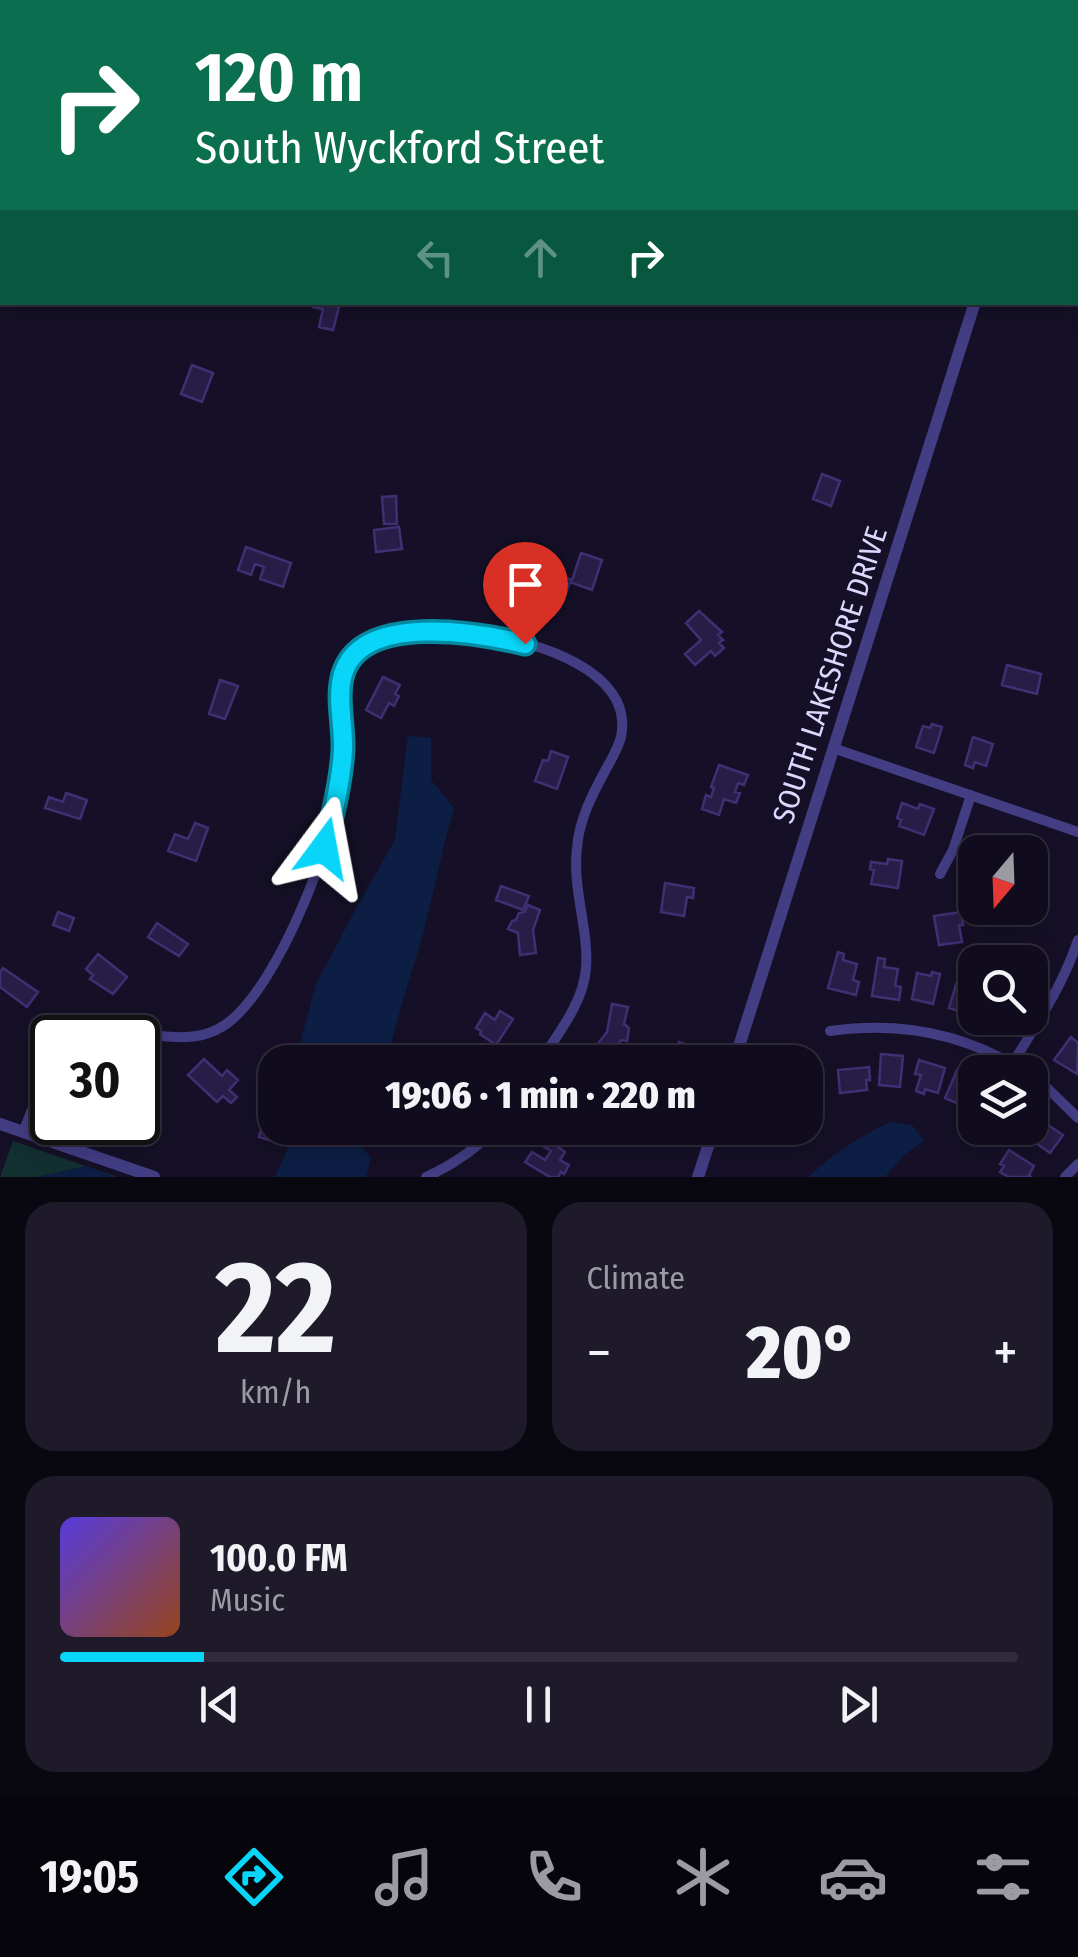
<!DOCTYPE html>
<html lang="en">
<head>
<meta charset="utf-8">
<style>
	:root { --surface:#100c1d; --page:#1e1a2a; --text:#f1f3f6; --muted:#9c9ba4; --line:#302c3b; --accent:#09d5f8 }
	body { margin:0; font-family:"Fira Sans Condensed",sans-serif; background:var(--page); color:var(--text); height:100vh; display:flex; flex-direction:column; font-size:38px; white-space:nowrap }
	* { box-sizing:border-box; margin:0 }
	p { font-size:32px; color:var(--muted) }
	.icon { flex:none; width:55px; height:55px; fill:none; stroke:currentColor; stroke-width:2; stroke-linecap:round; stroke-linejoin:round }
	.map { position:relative; height:1177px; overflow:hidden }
	.sheet { display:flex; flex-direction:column; gap:25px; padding:25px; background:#090710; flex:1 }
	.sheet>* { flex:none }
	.hud { position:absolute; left:0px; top:0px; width:1080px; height:305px; box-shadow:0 5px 25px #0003,0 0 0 2px var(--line); background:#0b6e4f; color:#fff; overflow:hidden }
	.needle { width:65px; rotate:199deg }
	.controls { position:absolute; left:958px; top:835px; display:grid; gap:20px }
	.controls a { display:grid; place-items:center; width:90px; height:90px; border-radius:20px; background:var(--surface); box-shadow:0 5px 25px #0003,0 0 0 2px var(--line); font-size:50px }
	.speed { position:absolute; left:30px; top:1015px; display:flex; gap:20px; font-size:50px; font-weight:700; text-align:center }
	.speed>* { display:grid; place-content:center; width:130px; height:130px; border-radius:50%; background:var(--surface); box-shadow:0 5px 25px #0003,0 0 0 2px var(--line); line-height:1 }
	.speed .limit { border:5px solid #111; border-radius:15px; background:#fff; color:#111 }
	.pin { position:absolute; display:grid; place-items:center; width:85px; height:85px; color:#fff; margin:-102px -42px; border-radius:50% 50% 50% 0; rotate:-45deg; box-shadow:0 0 10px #0007 }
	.pin .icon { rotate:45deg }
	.me { position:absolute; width:110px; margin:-55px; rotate:13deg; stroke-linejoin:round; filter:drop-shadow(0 0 8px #0008) }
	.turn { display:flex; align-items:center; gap:35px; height:210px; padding:0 30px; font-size:45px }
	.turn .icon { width:130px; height:130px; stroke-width:2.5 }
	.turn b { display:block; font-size:70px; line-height:85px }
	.lanes { display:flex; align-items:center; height:95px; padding:0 30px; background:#0003; justify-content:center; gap:50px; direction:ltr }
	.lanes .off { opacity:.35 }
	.big { font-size:75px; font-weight:800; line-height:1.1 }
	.sheet .tile { flex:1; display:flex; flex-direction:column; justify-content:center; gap:15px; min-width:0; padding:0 35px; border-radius:30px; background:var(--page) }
	.sheet .dial { align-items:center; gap:0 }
	.dial b { font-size:130px; line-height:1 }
	.song { display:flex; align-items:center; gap:30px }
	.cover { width:120px; height:120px; border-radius:15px; background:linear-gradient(135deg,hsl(250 70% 55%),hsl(20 70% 35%)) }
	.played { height:10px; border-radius:5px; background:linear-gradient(90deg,var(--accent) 15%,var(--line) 15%) }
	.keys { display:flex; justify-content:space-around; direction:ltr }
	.heat { display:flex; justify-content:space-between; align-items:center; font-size:55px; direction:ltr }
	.sheet .tiles { flex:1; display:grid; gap:25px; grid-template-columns:1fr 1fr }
	.tile:last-child { grid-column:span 2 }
	.trip { position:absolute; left:258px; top:1045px; width:565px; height:100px; border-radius:30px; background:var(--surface); box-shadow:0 5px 25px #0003,0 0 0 2px var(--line); font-weight:800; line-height:100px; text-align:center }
	.dock { display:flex; height:160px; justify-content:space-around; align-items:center; background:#06050c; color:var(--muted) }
	.dock .icon { width:70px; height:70px }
	.dock .current { color:var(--accent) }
	.dock b { font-size:45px; color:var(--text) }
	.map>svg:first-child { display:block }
	.green { fill:#133031 }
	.water { fill:#0c1e44 }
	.building { fill:#271d47; stroke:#402f73; stroke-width:2.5 }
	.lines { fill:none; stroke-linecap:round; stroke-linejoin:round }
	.minor { stroke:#433d84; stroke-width:10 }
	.tertiary { stroke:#433d84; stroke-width:12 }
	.route-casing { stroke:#068aa1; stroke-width:25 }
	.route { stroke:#09d5f8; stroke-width:18 }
	.labels { text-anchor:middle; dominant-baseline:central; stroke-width:10; stroke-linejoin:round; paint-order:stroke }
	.street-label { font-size:30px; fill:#ddd7fe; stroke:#151027 }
</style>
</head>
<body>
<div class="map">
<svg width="1078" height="1177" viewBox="0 0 1078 1177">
	<rect width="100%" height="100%" fill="#151027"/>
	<!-- green -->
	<path class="green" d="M13 1141 118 1177H0Z"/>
	<!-- water -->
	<path class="water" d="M408 736 431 738V780L454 808C440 855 432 904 418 951 407 988 395 1024 387 1062H295L316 984 360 901 395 840Z
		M891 1122 912 1125 924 1141 904 1155 885 1177H807C817 1171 824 1162 833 1156 850 1144 873 1129 891 1122Z
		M301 1128C337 1127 350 1128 371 1158L366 1177H275L288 1148Z
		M86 1166 115 1177H36Z"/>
	<!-- building -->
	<path class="building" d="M314 302H336L335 306 339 307 333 330 319 327 323 309 313 307Z
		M192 365 213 373 202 402 181 394Z
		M822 474 840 481 831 506 813 499Z
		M396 496 397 524H384L382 497Z
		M399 527 402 549 376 552 374 530Z
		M246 547 291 563 283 587 260 579 264 567 255 564 251 575 238 570Z
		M581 553 602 560 592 590 570 582 564 599 532 588 538 573 545 575 548 568 558 571 557 575 572 580Z
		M699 611 722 632 718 635 723 640 719 643 724 648 715 656 711 651 695 665 685 654 701 640 686 623Z
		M1007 665 1041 674 1037 694 1002 685Z
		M383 677 400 685 395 694 399 696 394 706 389 703 381 718 366 710Z
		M220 680 238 686 225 719 209 714Z
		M932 724 942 727 934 753 916 747 923 726 930 728Z
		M973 737 993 744 986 766 975 762 973 768 965 765Z
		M551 751 568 757 557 789 535 781 543 760 548 761Z
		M719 765 748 775 744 785 738 783 735 792 740 793 736 803 724 799 719 815 702 809 706 795 711 797 714 788 711 787Z
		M66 793 87 800 80 819 45 808 49 797 63 802Z
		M902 803 918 809 920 804 934 809 924 835 899 826 901 820 897 818Z
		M195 823 208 828 196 861 168 851 175 834 188 839Z
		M888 859 902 861 898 888 871 884 874 870 870 869 871 862 887 864Z
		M665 883 694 888 693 898 687 897 684 916 661 912Z
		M501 886 529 896 523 910 496 900Z
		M975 894V908H999L993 922 968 904Z
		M528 905 540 910 533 930 536 953 520 955 518 933 508 929 512 921 516 920 519 913 525 912Z
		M58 912 74 918 69 931 53 925Z
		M961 912 963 925H959L962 942 939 945 934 916Z
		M157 923 188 944 179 956 148 937Z
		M1011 946 1026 953 1028 949 1041 955 1030 980V962H1007L1004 960Z
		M838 952 844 954 843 960 857 964 853 980 859 982 856 995 828 988Z
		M98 954 127 977 113 994 90 979 93 975 86 969Z
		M878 958 885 959 884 967 898 969 895 986 901 987 899 1000 872 996Z
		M3 968 38 992 27 1007 0 987V972Z
		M932 972 940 974 933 1004 912 999 917 973 931 976Z
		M958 978 975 983V998L970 1015 949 1008Z
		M612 1004 628 1007 624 1024 629 1028 627 1041 621 1040 611 1054 597 1045 607 1032Z
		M500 1011 513 1019 496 1045 480 1034 481 1031 476 1028 485 1013 495 1020Z
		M986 1018H1010L1006 1026 985 1020Z
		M1071 1037 1078 1043 1077 1074 1054 1060Z
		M679 1042 691 1046 687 1059 691 1060 690 1062H672Z
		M881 1054 903 1056 900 1087 879 1085Z
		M204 1059 222 1076 227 1070 238 1080 229 1090 237 1097 231 1103 223 1096 217 1102 188 1075Z
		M919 1060 945 1068 938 1093 925 1089 924 1094 916 1091 921 1075 915 1074Z
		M869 1067 870 1080H866L867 1090 840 1093 838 1070Z
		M957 1070 975 1077V1091L972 1090 966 1107 945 1098Z
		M805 1111 811 1114 808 1122 813 1124 810 1133 793 1128H805Z
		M265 1116 275 1119 269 1140 259 1137Z
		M1038 1118 1063 1135 1050 1153 1026 1136Z
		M545 1132 561 1141 558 1147 565 1152 560 1160 569 1165 564 1174 561 1172 558 1177H550L525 1162 532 1152 545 1160 551 1151 538 1143Z
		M1009 1150 1034 1166 1029 1175 1031 1177H1009L1000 1172 1004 1166 1000 1164Z"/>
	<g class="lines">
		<!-- minor -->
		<path class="minor" d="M833 748 1078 832
			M940 874 953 850 971 795
			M830 1031C900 1021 965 1033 1025 1072
			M105 1038C141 1027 182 1047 216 1030 263 1009 311 894 325 845 333 819 338 791 341 764 346 728 326 675 360 649 394 624 446 631 485 635 533 641 635 670 621 737 618 749 611 760 605 771 592 795 579 820 577 848 572 889 589 929 586 968 584 1002 557 1035 540 1062
			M1012 1064C1037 1024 1063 985 1078 940
			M1030 1076 1044 1085 1078 1118
			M23 1132 31 1112 52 1077
			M426 1177C453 1165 476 1149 496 1128
			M1065 1177 1078 1164"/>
		<!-- tertiary -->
		<path class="tertiary" d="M1070 2 1071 0
			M734 1062 975 302
			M0 1124 154 1177
			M698 1177 714 1128"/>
	</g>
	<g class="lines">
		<!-- route casing -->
		<g class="route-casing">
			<path id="route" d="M324 848C333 816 341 783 343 750 344 725 336 698 343 674 362 612 479 633 525 644"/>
		</g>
		<!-- route -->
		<use href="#route" class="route"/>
	</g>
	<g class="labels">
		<!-- street labels -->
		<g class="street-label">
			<text transform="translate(830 675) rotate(-72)">SOUTH LAKESHORE DRIVE</text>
		</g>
	</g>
</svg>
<div class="controls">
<a><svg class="needle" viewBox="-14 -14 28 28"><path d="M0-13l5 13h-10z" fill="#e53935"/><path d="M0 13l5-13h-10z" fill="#9c9ba4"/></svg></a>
<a><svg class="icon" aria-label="search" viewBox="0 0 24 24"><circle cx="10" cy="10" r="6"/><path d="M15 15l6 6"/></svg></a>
<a><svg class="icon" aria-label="layers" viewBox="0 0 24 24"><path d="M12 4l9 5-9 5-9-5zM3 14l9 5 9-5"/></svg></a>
</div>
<div class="speed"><div class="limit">30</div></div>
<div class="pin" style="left:525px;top:644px;background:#d93025"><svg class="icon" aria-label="arrive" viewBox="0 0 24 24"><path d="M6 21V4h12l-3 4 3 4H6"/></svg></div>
<svg class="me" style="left:324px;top:848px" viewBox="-20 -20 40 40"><path d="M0-17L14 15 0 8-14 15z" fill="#09d5f8" stroke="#fff" stroke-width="4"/></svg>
<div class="trip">19:06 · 1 min · 220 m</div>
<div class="hud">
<div class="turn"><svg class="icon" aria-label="right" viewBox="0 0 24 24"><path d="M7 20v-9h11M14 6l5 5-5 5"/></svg><div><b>120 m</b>South Wyckford Street</div></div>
<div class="lanes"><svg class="icon off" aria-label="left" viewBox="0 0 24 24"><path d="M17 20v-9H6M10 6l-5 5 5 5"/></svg><svg class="icon off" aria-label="ahead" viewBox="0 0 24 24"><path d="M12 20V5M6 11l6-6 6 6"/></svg><svg class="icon" aria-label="right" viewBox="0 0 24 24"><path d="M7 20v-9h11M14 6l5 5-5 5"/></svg></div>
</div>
</div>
<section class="sheet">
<div class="tiles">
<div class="tile dial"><b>22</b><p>km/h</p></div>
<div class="tile"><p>Climate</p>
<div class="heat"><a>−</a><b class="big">20°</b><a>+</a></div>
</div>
<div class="tile">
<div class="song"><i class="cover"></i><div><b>100.0 FM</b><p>Music</p></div></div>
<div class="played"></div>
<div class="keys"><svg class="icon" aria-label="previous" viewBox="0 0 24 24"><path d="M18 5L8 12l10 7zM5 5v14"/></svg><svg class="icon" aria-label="pause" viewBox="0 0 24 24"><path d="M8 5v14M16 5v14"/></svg><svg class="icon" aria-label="next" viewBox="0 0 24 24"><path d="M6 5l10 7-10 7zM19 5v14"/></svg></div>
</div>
</div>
</section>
<nav class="dock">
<b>19:05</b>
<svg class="icon current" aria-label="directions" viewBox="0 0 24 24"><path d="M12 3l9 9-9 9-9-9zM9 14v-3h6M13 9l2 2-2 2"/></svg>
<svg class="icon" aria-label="music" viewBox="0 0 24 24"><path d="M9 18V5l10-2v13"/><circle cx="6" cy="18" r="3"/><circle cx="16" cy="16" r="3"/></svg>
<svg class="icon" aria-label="phone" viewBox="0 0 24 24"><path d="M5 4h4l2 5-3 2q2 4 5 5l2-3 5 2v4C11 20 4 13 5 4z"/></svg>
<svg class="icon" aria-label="climate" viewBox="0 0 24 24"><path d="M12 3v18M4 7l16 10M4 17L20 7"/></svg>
<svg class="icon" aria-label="car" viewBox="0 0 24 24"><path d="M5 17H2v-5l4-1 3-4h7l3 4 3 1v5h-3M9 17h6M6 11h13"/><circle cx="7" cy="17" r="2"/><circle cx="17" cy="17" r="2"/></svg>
<svg class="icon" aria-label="filters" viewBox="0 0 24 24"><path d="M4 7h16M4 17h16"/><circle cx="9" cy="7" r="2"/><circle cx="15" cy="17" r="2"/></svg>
</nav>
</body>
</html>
